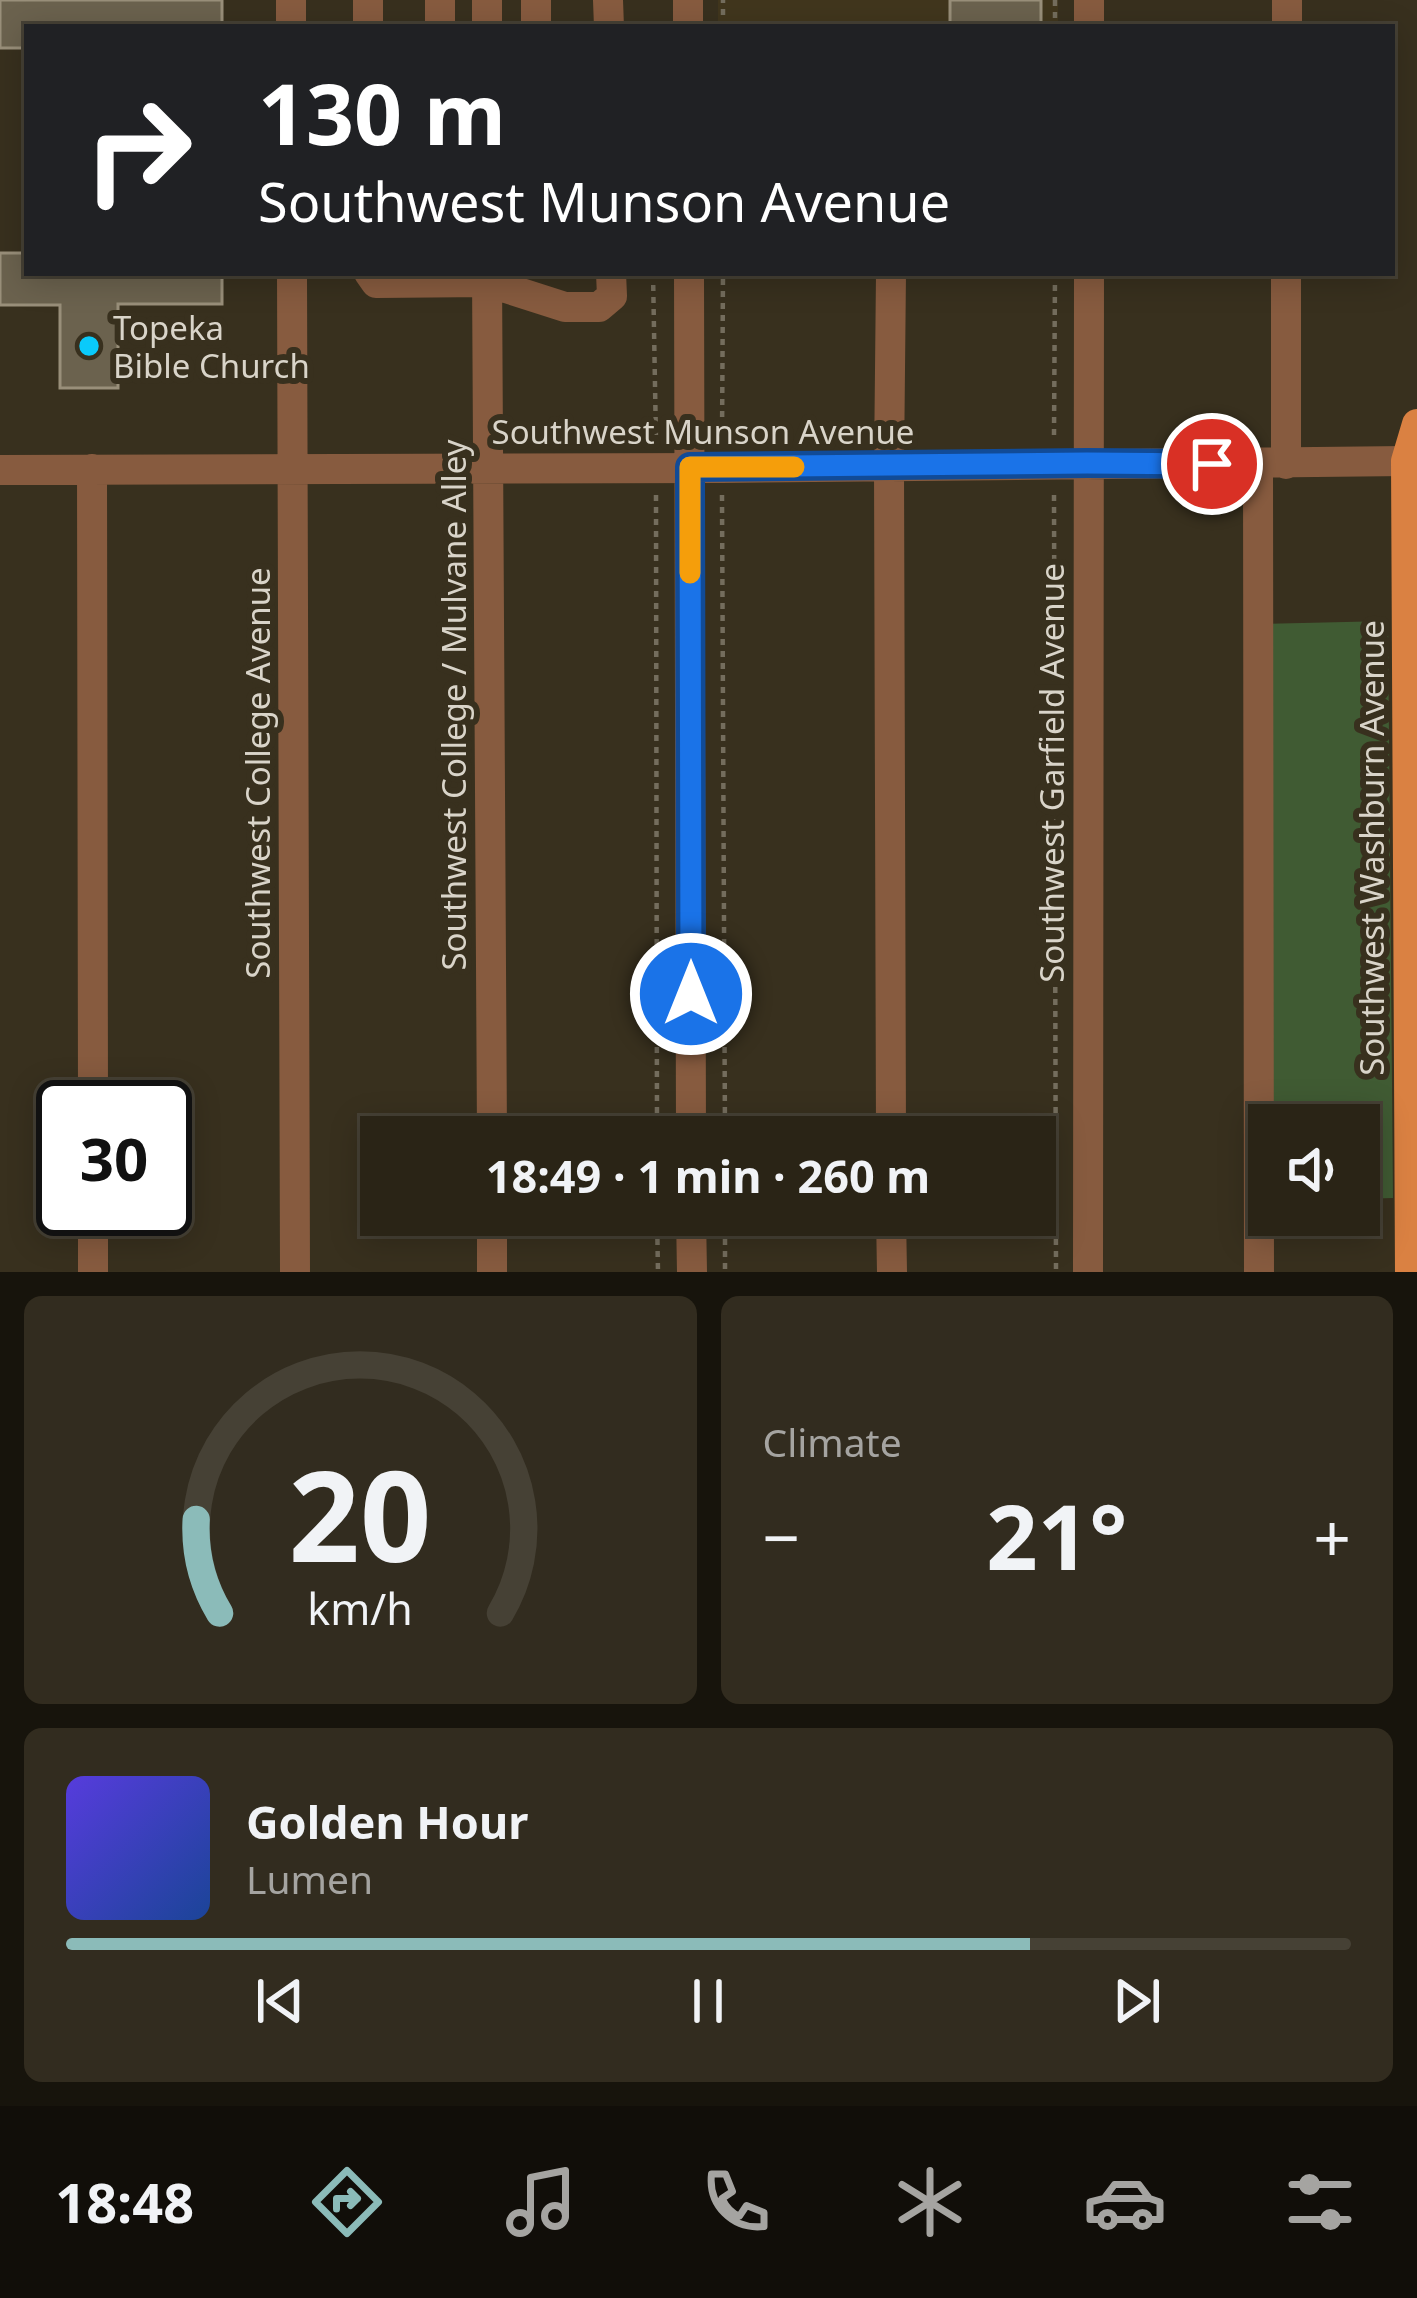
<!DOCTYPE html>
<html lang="en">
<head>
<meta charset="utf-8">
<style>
	:root { --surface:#2a2416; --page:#322c1f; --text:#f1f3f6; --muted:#a5a4a1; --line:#464135; --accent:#8bbbb9 }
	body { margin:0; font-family:"Noto Sans",sans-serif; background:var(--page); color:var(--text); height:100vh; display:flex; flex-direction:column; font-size:45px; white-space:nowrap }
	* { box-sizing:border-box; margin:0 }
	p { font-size:39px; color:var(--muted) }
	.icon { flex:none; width:66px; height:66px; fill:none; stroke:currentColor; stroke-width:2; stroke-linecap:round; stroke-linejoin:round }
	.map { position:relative; height:1272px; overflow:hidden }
	.drawer { display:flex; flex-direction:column; gap:24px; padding:24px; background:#17140c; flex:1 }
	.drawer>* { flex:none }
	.guide { position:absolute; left:24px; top:24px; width:1371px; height:252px; border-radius:0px; box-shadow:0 6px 30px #0003,0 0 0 3px var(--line); background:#202124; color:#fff; overflow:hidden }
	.fabs { position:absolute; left:1248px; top:1104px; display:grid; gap:24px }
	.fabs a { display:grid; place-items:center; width:132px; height:132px; border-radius:0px; background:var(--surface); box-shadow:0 6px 30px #0003,0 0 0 3px var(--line); font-size:60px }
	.speed { position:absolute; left:36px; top:1080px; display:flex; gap:24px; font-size:60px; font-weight:700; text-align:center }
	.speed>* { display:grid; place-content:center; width:156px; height:156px; border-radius:50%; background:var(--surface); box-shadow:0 6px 30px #0003,0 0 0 3px var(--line); line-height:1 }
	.speed .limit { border:6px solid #111; border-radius:18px; background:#fff; color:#111 }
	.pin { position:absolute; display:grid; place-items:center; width:102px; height:102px; color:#fff; margin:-51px; border:6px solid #fff; border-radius:50%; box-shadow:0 3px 12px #0007 }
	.me { position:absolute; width:132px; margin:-66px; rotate:0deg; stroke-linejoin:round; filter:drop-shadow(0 0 9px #0008) }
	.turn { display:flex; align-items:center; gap:42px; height:252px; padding:0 36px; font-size:54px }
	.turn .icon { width:156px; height:156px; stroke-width:2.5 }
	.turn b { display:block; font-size:84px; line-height:102px }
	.big { font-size:90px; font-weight:700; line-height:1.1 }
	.drawer .tile { flex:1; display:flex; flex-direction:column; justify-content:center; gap:18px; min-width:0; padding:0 42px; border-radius:18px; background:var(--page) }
	.drawer .dial { align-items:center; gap:0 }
	.dial svg { height:312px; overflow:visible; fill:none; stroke:var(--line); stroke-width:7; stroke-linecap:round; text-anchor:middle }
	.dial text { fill:var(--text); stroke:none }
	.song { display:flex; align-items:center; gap:36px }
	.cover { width:144px; height:144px; border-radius:18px; background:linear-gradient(135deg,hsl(250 70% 55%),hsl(220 70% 35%)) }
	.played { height:12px; border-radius:6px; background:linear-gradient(90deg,var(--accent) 75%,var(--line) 75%) }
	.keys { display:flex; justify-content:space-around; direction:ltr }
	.heat { display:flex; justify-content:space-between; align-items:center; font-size:66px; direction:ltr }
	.drawer .tiles { flex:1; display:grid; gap:24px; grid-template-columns:1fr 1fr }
	.tile:last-child { grid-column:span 2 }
	.trip { position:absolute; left:360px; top:1116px; width:696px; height:120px; border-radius:0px; background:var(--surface); box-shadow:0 6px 30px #0003,0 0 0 3px var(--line); font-weight:700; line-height:120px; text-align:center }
	.dock { display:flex; height:192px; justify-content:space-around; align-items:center; background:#110e09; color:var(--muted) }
	.dock .icon { width:84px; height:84px }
	.dock .on { color:var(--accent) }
	.dock b { font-size:54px; color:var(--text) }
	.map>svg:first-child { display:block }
	.built { fill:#41361d }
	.park { fill:#405b33 }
	.building { fill:#6b624e; stroke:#998f7a; stroke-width:3 }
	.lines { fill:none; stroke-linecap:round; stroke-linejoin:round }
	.path { stroke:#746d5d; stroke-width:4.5; stroke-dasharray:6 6; stroke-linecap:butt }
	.minor { stroke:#875b3f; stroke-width:30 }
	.major { stroke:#da8142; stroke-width:30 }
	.route-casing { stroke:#114b97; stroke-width:30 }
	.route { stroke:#1a73e8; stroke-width:21 }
	.slow { stroke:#f59e0b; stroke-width:21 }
	.poi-dot { fill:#0acafa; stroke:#38301e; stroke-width:4.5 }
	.labels { text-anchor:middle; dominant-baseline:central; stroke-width:12; stroke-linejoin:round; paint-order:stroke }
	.poi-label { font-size:33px; fill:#d9d4c9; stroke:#38301e; text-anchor:start }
	.street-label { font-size:33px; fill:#d9d4c9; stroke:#38301e }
</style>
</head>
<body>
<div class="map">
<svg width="1417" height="1272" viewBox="0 0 1417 1272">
	<rect width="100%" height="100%" fill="#38301e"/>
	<!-- built -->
	<path class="built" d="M718 0H1058V27H718Z"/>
	<!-- park -->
	<path class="park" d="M1388 621 1393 1198 1359 1199V1125H1269L1260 624Z"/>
	<!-- building -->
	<path class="building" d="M0 0H222V27H27V48H0Z
		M950 0H1041V27H950Z
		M0 253H27V273H222V304H118V388H60V305H0Z"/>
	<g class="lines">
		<!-- path -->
		<path class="path" d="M1055 0V27
			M723 27V0
			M653 273 656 441
			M1054 435 1055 273
			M722 441 723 273
			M656 495 657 1137
			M722 495 725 1137
			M1054 495 1056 1272
			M657 1215 658 1272
			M725 1215V1272"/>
		<!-- minor -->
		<path class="minor" d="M291 0V27
			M440 0V27
			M487 0V27
			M536 0V27
			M608 0 609 27
			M688 0V27
			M1089 0V27
			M368 27V0
			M1287 27V0
			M292 273 295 1272
			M369 273 376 283 487 282 565 307H599L612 296 611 273
			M487 273 492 1137
			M689 273 691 1137
			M891 273 889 466 891 1137
			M1258 464 1259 1272
			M1286 464V273
			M92 469 93 1107
			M0 470 722 468 1406 461
			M93 1209V1272
			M492 1215V1272
			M691 1215 692 1272
			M891 1215 892 1272
			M1088 1272 1089 273"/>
		<!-- major -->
		<path class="major" d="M1410 1272 1406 461 1417 424"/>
	</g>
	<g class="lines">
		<!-- route casing -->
		<g class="route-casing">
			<path id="route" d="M691 994 690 467 1087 463 1212 464"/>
		</g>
		<!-- route -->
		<use href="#route" class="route"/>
		<!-- slow -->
		<path class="slow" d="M690 573V467H794"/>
	</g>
	<!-- markers -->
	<circle class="poi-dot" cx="89" cy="346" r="12"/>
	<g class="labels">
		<!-- poi labels -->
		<g class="poi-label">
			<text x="113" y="327">Topeka<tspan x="113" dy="38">Bible Church</tspan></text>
		</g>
		<!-- street labels -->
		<g class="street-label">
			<text x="703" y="431">Southwest Munson Avenue</text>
			<text transform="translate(453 705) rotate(-90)">Southwest College / Mulvane Alley</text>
			<text transform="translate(257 773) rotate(-90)">Southwest College Avenue</text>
			<text transform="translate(1051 773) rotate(-90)">Southwest Garfield Avenue</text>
			<text transform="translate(1371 848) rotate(-90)">Southwest Washburn Avenue</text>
		</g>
	</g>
</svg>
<div class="fabs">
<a><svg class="icon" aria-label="sound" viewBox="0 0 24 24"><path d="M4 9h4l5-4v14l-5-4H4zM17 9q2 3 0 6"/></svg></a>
</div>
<div class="speed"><div class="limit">30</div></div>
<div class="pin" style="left:1212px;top:464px;background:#d93025"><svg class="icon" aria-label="arrive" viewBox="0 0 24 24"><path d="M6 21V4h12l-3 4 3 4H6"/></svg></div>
<svg class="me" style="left:691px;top:994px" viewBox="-20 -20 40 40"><circle r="17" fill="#1a73e8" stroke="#fff" stroke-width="3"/><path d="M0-11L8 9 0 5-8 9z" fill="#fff"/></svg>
<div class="trip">18:49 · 1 min · 260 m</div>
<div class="guide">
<div class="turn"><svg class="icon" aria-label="right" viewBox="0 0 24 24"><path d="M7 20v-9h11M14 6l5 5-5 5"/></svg><div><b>130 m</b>Southwest Munson Avenue</div></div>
</div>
</div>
<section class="drawer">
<div class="tiles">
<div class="tile dial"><svg viewBox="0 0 100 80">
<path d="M14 69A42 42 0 1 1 86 69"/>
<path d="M14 69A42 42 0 0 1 8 45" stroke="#8bbbb9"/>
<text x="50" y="56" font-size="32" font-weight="700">20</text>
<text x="50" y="72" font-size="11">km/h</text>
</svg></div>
<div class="tile"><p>Climate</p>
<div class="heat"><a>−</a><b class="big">21°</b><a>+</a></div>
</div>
<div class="tile">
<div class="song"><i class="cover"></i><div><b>Golden Hour</b><p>Lumen</p></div></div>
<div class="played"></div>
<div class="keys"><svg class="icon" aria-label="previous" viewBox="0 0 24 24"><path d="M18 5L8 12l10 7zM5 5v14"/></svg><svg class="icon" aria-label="pause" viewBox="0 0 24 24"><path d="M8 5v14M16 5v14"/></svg><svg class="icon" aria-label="next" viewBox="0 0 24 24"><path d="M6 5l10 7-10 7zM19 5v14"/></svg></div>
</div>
</div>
</section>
<nav class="dock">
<b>18:48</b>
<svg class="icon on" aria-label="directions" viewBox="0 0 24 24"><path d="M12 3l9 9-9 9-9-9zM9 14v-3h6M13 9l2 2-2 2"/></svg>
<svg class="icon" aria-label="music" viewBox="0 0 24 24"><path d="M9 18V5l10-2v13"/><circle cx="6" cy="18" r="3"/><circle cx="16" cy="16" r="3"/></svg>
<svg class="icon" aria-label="phone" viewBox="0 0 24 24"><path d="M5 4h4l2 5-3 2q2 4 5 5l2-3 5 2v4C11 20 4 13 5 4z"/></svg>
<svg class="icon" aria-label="climate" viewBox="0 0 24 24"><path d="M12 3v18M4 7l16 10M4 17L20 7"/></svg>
<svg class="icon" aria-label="car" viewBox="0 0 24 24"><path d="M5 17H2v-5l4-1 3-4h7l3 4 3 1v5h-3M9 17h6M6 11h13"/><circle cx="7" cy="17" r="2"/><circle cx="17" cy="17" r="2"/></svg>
<svg class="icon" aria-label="filters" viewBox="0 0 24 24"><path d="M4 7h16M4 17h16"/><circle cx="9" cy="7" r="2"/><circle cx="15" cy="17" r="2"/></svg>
</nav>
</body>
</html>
